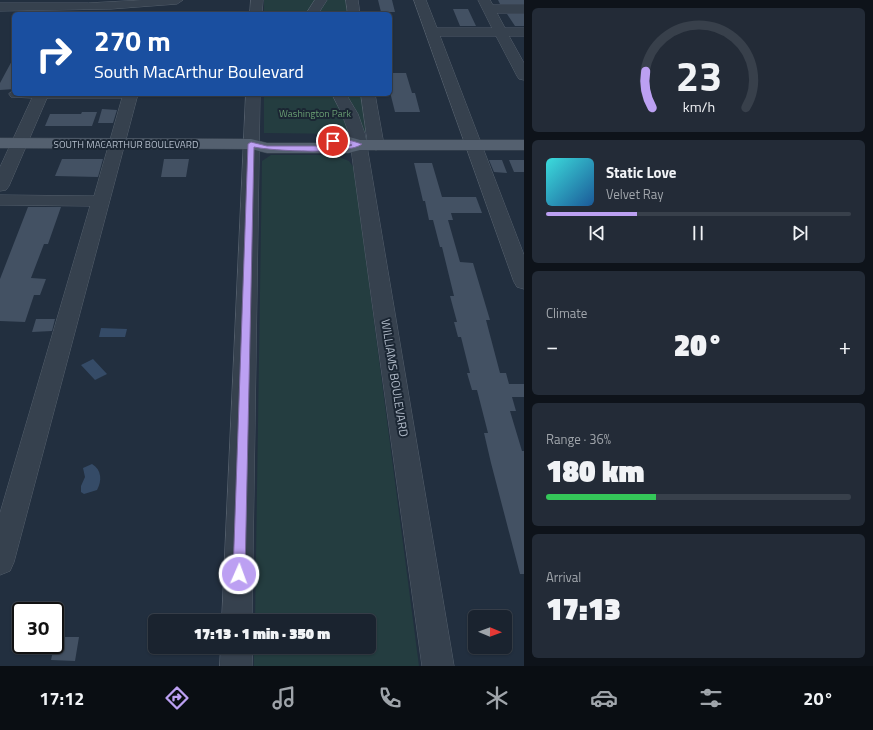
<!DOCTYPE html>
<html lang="en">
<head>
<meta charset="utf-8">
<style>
	:root { --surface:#1a232f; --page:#232b37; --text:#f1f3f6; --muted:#9fa4aa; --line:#38404b; --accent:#bca0f2 }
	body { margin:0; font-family:"Titillium Web",sans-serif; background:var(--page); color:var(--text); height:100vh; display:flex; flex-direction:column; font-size:15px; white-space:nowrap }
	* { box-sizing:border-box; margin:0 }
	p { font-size:13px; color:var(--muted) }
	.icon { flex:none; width:22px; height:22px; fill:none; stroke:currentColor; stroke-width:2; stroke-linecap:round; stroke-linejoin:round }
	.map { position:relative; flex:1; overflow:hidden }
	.drawer { display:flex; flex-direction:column; gap:8px; padding:8px; background:#0e131a; width:349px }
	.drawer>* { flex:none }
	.hud { position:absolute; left:12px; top:12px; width:380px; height:84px; border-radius:6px; box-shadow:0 1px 3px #0004,0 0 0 1px var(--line); background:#1a4fa0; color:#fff; overflow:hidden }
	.needle { width:26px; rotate:91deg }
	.controls { position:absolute; left:468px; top:610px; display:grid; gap:8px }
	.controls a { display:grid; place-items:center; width:44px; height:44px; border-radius:6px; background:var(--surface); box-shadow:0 1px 3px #0004,0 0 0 1px var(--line); font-size:20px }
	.speed { position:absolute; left:12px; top:602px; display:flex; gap:8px; font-size:20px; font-weight:700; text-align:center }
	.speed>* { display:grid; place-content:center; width:52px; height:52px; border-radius:50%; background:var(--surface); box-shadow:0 1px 3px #0004,0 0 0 1px var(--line); line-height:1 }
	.speed .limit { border:2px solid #111; border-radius:6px; background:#fff; color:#111 }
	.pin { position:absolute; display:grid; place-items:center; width:34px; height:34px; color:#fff; margin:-17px; border:2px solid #fff; border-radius:50%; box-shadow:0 1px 4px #0007 }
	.me { position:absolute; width:44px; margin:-22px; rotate:2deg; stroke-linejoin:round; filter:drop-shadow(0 0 3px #0008) }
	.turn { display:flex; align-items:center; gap:14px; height:84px; padding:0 16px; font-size:18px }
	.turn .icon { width:52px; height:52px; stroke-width:2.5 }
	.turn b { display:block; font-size:28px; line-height:34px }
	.big { font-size:30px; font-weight:800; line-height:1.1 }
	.drawer .tile { flex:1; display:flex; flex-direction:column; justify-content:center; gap:6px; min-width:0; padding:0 14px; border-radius:6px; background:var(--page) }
	.drawer .dial { align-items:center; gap:0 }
	.dial svg { height:104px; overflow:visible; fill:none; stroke:var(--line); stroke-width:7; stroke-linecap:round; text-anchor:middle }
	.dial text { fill:var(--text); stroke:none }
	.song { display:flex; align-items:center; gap:12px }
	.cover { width:48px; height:48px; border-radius:6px; background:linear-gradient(135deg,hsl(180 70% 55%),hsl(210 70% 35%)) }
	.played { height:4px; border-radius:2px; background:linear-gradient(90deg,var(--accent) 30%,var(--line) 30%) }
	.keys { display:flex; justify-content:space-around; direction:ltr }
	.heat { display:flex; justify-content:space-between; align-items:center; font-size:22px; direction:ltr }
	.charge { height:6px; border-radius:3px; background:linear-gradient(90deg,#34c759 36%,var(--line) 0) }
	.trip { position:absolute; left:148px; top:614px; width:228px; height:40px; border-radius:6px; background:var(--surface); box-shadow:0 1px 3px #0004,0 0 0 1px var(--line); font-weight:800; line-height:40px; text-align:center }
	.menu { display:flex; height:64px; justify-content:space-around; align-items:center; background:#0a0e13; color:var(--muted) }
	.menu .icon { width:28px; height:28px }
	.menu .current { color:var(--accent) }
	.menu b { font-size:18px; color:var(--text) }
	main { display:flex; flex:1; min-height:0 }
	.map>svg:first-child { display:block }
	.green { fill:#243d40 }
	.water { fill:#354b67 }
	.building { fill:#435163 }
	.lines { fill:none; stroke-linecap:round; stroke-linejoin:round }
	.minor-casing { stroke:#545f6c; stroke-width:1 }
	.major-casing { stroke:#3f4a57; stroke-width:1 }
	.minor { fill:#36414e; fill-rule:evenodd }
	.major { fill:#54606f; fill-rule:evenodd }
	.route { fill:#bca0f2; stroke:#7a689d }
	.labels { text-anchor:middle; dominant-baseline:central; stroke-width:4; stroke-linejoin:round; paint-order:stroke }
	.far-park-label { font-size:10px; fill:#689c72; stroke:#1b2633 }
	.far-street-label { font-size:10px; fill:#b2bcca; stroke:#1b2633 }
	.street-label { font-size:12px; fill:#b2bcca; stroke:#1b2633 }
</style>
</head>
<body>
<main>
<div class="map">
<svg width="524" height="666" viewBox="0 0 524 666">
	<rect width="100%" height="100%" fill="#222f3f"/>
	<!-- green -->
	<path class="green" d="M264 0H346L348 14H264Z
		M264 94H362L368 132H349L346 134 264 133Z
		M271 155H334L349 161 354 168 419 666H254V647H369V621H255L262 161Z"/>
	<!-- water -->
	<path class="water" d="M101 328 127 329 125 337H99Z
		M93 359 107 374 95 380 81 365Z
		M92 464C102 470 102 481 97 490L84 494 81 492V486L85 477 83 468Z"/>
	<!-- building -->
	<path class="building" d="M378 0H392L395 12H381Z
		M498 0H524V4H500Z
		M453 9H468L476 26H460Z
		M507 14H524V26H515Z
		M14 57V89L0 90V83Z
		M390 73H406L412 93H415L420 112H395L390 92Z
		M102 109 117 110 113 123H98Z
		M82 112H97L92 126H45L50 114H81Z
		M62 159H103L98 177 55 176Z
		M164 159H189L186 177H161Z
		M489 160H502L507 173 494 172Z
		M509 160H524V172H514Z
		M414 163H432L442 197H476L482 213H451L453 220H448L460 262 473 263 490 320H486L500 373H506L509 384H524V397H512L516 411H510L522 451H524V574H520L491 463 484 433H488L477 390H472L467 373H470L461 337H458L454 322H457L450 296H454L442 247H440L433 220H429L425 201H423Z
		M28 207H61L48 244H44L31 278 46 279 40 295H34L25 322 0 321V279Z
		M36 319H55L52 331 32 332Z
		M56 637H79L75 661 51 660Z"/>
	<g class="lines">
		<!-- minor casing -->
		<g class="minor-casing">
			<path id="minor" d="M143 0H183L177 4 111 9 0 11V3H88Z
				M251 0H263L262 14H250Z
				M315 0H327L318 14H306Z
				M346 0H358L360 14H348Z
				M414 0H426L437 28H492L478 0H490L493 5H524V13H497L505 28H524V36H509L524 63V80L519 79 517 76 496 36H440L524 255V289L517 287 514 282Z
				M14 90V94H138L14 562 10 571 0 575V513L90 206 0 205V195L94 196 122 98H47L9 186 6 190 0 191V167L32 98 11 97 9 94Z
				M246 94H260L252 621H222Z
				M332 94H346L358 114 365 134 454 666H422L349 134 342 114Z
				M361 94H375L384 145 382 148 376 150 370 148 368 145Z
				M221 647H253L252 666H220Z"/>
		</g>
		<!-- major casing -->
		<g class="major-casing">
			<path id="major" d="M346 136 360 140H524V150H360L348 153H267L251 149 0 148V138L251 139 267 143H339L338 141 340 138Z"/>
		</g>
		<!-- minor -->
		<use href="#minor" class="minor"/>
		<!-- major -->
		<use href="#major" class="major"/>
	</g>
	<!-- route -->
	<path class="route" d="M333 139H346L362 144C350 155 272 151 254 147L245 574 243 578 239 580 235 578 233 574 248 144 251 142 267 146H347L352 145 331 143V140Z"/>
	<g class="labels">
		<!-- far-park labels -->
		<g class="far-park-label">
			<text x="315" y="113">Washington Park</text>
		</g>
		<!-- far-street labels -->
		<g class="far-street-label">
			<text x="126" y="144">SOUTH MACARTHUR BOULEVARD</text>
		</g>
		<!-- street labels -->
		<g class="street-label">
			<text transform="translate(395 378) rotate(81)">WILLIAMS BOULEVARD</text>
		</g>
	</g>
</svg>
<div class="controls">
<a><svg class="needle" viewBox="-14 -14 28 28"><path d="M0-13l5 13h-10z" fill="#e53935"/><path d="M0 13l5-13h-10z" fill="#9fa4aa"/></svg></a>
</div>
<div class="speed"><div class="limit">30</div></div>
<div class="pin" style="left:333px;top:141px;background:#d93025"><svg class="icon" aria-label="arrive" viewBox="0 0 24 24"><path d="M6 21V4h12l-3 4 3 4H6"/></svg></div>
<svg class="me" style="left:239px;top:574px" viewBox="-20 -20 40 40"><circle r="17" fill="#bca0f2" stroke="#fff" stroke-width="3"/><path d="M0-11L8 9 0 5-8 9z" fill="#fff"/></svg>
<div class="trip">17:13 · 1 min · 350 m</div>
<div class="hud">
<div class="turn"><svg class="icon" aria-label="right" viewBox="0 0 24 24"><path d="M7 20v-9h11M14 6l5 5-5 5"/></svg><div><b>270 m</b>South MacArthur Boulevard</div></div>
</div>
</div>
<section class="drawer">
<div class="tile dial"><svg viewBox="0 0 100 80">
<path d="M14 69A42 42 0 1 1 86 69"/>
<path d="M14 69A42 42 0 0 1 9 41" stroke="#bca0f2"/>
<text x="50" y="56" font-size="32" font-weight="700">23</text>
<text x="50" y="72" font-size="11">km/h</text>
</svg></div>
<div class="tile">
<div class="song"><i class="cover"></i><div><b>Static Love</b><p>Velvet Ray</p></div></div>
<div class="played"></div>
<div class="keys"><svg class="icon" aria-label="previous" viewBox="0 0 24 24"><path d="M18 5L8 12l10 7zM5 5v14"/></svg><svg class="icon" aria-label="pause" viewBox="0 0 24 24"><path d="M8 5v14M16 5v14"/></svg><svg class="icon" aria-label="next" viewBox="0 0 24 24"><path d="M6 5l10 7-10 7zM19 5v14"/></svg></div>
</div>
<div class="tile"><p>Climate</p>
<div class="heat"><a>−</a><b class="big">20°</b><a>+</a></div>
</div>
<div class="tile"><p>Range · 36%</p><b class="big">180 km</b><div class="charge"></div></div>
<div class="tile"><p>Arrival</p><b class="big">17:13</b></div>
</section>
</main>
<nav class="menu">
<b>17:12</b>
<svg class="icon current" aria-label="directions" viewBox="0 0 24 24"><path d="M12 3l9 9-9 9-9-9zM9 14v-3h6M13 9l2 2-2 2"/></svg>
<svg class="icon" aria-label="music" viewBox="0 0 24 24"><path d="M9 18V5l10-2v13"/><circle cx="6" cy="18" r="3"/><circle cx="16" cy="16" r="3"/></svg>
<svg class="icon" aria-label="phone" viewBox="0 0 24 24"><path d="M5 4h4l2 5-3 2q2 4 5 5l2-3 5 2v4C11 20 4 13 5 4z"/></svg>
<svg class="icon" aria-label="climate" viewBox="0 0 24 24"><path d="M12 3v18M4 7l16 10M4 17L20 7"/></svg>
<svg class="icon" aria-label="car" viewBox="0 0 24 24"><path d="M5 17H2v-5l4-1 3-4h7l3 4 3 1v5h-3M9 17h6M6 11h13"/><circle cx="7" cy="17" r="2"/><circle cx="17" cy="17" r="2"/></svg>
<svg class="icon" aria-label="filters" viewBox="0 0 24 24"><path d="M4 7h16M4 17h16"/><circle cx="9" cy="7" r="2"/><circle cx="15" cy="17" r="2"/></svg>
<b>20°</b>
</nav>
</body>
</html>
